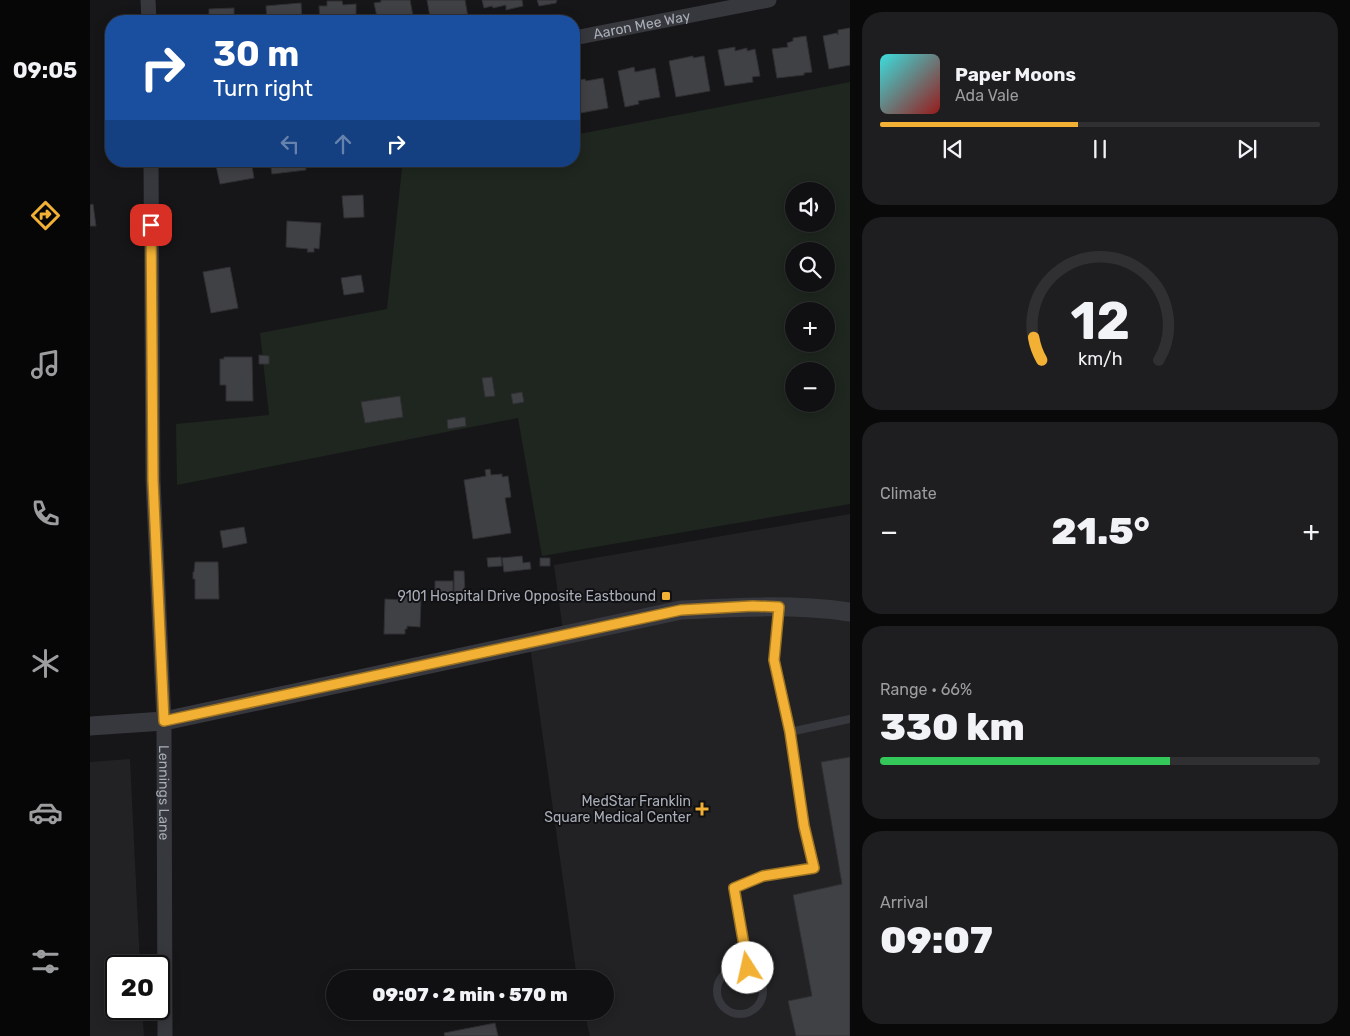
<!DOCTYPE html>
<html lang="en">
<head>
<meta charset="utf-8">
<style>
	:root { --surface:#101012; --page:#1e1e20; --text:#f1f3f6; --muted:#9c9d9f; --line:#303032; --accent:#f2b134 }
	body { margin:0; font-family:Rubik,sans-serif; background:var(--page); color:var(--text); height:100vh; display:flex; flex-direction:column; font-size:19px; white-space:nowrap }
	* { box-sizing:border-box; margin:0 }
	p { font-size:16px; color:var(--muted) }
	.icon { flex:none; width:28px; height:28px; fill:none; stroke:currentColor; stroke-width:2; stroke-linecap:round; stroke-linejoin:round }
	.map { position:relative; flex:1; overflow:hidden }
	.panel { display:flex; flex-direction:column; gap:12px; padding:12px; background:#09090a; width:500px }
	.panel>* { flex:none }
	.top-card { position:absolute; left:15px; top:15px; width:475px; height:152px; border-radius:20px; box-shadow:0 2px 12px #0003,0 0 0 1px var(--line); background:#1a4fa0; color:#fff; overflow:hidden }
	.buttons { position:absolute; left:695px; top:182px; display:grid; gap:10px }
	.buttons a { display:grid; place-items:center; width:50px; height:50px; border-radius:50%; background:var(--surface); box-shadow:0 2px 12px #0003,0 0 0 1px var(--line); font-size:25px }
	.speed { position:absolute; left:15px; top:955px; display:flex; gap:10px; font-size:25px; font-weight:700; text-align:center }
	.speed>* { display:grid; place-content:center; width:65px; height:65px; border-radius:50%; background:var(--surface); box-shadow:0 2px 12px #0003,0 0 0 1px var(--line); line-height:1 }
	.speed .limit { border:2px solid #111; border-radius:8px; background:#fff; color:#111 }
	.pin { position:absolute; display:grid; place-items:center; width:42px; height:42px; color:#fff; margin:-21px; border-radius:10px; box-shadow:0 2px 8px #0006 }
	.me { position:absolute; width:55px; margin:-28px; rotate:350deg; stroke-linejoin:round; filter:drop-shadow(0 0 4px #0008) }
	.turn { display:flex; align-items:center; gap:18px; height:105px; padding:0 25px; font-size:22px }
	.turn .icon { width:65px; height:65px; stroke-width:2.5 }
	.turn b { display:block; font-size:35px; line-height:42px }
	.lanes { display:flex; align-items:center; height:48px; padding:0 25px; background:#0003; justify-content:center; gap:25px; direction:ltr }
	.lanes .off { opacity:.35 }
	.big { font-size:38px; font-weight:800; line-height:1.1 }
	.panel .tile { flex:1; display:flex; flex-direction:column; justify-content:center; gap:8px; min-width:0; padding:0 18px; border-radius:20px; background:var(--page) }
	.panel .dial { align-items:center; gap:0 }
	.dial svg { height:130px; overflow:visible; fill:none; stroke:var(--line); stroke-width:7; stroke-linecap:round; text-anchor:middle }
	.dial text { fill:var(--text); stroke:none }
	.song { display:flex; align-items:center; gap:15px }
	.cover { width:60px; height:60px; border-radius:8px; background:linear-gradient(135deg,hsl(180 70% 55%),hsl(0 70% 35%)) }
	.played { height:5px; border-radius:2px; background:linear-gradient(90deg,var(--accent) 45%,var(--line) 45%) }
	.keys { display:flex; justify-content:space-around; direction:ltr }
	.heat { display:flex; justify-content:space-between; align-items:center; font-size:28px; direction:ltr }
	.charge { height:8px; border-radius:4px; background:linear-gradient(90deg,#34c759 66%,var(--line) 0) }
	.trip { position:absolute; left:236px; top:970px; width:288px; height:50px; border-radius:25px; background:var(--surface); box-shadow:0 2px 12px #0003,0 0 0 1px var(--line); font-weight:800; line-height:50px; text-align:center }
	main { display:flex; flex:1; min-height:0 }
	.dock { display:flex; flex-direction:column; width:90px; justify-content:space-around; align-items:center; background:#060607; color:var(--muted) }
	.dock .icon { width:35px; height:35px }
	.dock .active { color:var(--accent) }
	.dock b { font-size:22px; color:var(--text) }
	.map>svg:first-child { display:block }
	.built { fill:#222225 }
	.green { fill:#1e261f; fill-rule:evenodd }
	.building { fill:#404145; stroke:#303034 }
	.lines { fill:none; stroke-linecap:round; stroke-linejoin:round }
	.service { stroke:#37383d; stroke-width:8 }
	.minor { stroke:#37383d; stroke-width:15 }
	.tertiary { stroke:#37383d; stroke-width:19 }
	.route-casing { stroke:#9d7322; stroke-width:12 }
	.route { stroke:#f2b134; stroke-width:9 }
	.poi-dot { fill:#f2b134; stroke:#111113; stroke-width:2 }
	.labels { text-anchor:middle; dominant-baseline:central; stroke-width:4; stroke-linejoin:round; paint-order:stroke }
	.street-label { font-size:14px; fill:#a8adb8; stroke:#111113 }
	.poi-label { font-size:14px; fill:#a8adb8; stroke:#111113; text-anchor:end }
</style>
</head>
<body>
<main>
<nav class="dock">
<b>09:05</b>
<svg class="icon active" aria-label="directions" viewBox="0 0 24 24"><path d="M12 3l9 9-9 9-9-9zM9 14v-3h6M13 9l2 2-2 2"/></svg>
<svg class="icon" aria-label="music" viewBox="0 0 24 24"><path d="M9 18V5l10-2v13"/><circle cx="6" cy="18" r="3"/><circle cx="16" cy="16" r="3"/></svg>
<svg class="icon" aria-label="phone" viewBox="0 0 24 24"><path d="M5 4h4l2 5-3 2q2 4 5 5l2-3 5 2v4C11 20 4 13 5 4z"/></svg>
<svg class="icon" aria-label="climate" viewBox="0 0 24 24"><path d="M12 3v18M4 7l16 10M4 17L20 7"/></svg>
<svg class="icon" aria-label="car" viewBox="0 0 24 24"><path d="M5 17H2v-5l4-1 3-4h7l3 4 3 1v5h-3M9 17h6M6 11h13"/><circle cx="7" cy="17" r="2"/><circle cx="17" cy="17" r="2"/></svg>
<svg class="icon" aria-label="filters" viewBox="0 0 24 24"><path d="M4 7h16M4 17h16"/><circle cx="9" cy="7" r="2"/><circle cx="15" cy="17" r="2"/></svg>
</nav>
<div class="map">
<svg width="760" height="1036" viewBox="0 0 760 1036">
	<rect width="100%" height="100%" fill="#161618"/>
	<!-- built -->
	<path class="built" d="M760 514V1036H500L494 1011H515V979H487L439 639 474 638 464 565Z
		M40 759 50 966H26V1009H52L54 1036H0V762Z"/>
	<!-- green -->
	<path class="green" d="M760 82V504L452 556 428 418 87 485 86 424 179 415 170 333 297 309 312 168 346 161H484V135ZM704 191H736V224H704ZM704 251H736V284H704ZM704 311H736V344H704ZM704 371H736V404H704Z"/>
	<!-- building -->
	<path class="building" d="M291 0H320L324 21H288L284 3 291 2Z
		M337 0H375L378 17 361 20 360 16 340 17Z
		M392 0H432L433 6 416 10V5L403 8 402 6 394 8Z
		M447 0H467L466 3 449 6Z
		M237 1H252L253 5 266 4V21H230L229 6H237Z
		M211 3 212 21H177L176 6Z
		M144 8V21H117V19H119V9Z
		M760 28V65L739 69 733 36 747 33 748 35V30Z
		M716 36 722 72 714 73V75L687 78 682 49 698 47 697 43 703 41V38Z
		M645 47V51L657 48V51L665 49 670 76 662 77 663 82 635 86 628 50Z
		M603 56V58L614 56 620 91 586 97 579 61Z
		M544 67 545 72 565 68 570 97 548 101 549 104 535 107 528 71Z
		M513 78 518 108 485 114 484 81 495 79 496 81Z
		M125 161H161L164 178 130 184Z
		M180 161H215L216 170 182 174Z
		M273 195 274 217 254 218 252 196Z
		M3 204 6 226H0V205Z
		M197 221 231 223 229 249 224 248V252H217L218 249 196 247Z
		M140 267 148 308 121 313 113 272Z
		M271 275 274 292 254 295 251 278Z
		M169 355 179 356V364H169Z
		M134 357H162L163 401H136V385H130V359H134Z
		M402 377 405 396 395 397 392 378Z
		M432 392 434 402 423 404 421 394Z
		M310 396 313 417 275 423 271 402Z
		M375 417 376 426 358 429 357 420Z
		M400 469 401 475 412 474V477L418 476 421 497 415 498 421 533 383 539 374 480 396 476 395 470Z
		M154 527 157 543 133 548 130 531Z
		M432 556 433 563 440 562 441 569 414 572 412 558Z
		M411 557 412 566 398 567 397 558Z
		M450 558H460V566H450Z
		M105 562H128L129 599H105V579H103V572H104Z
		M364 571H374L375 592 364 593Z
		M345 581H363V597H345Z
		M313 591H330V592H332L330 599H331L330 627 317 626V629H315V634H294L295 599 313 600Z
		M760 757V1036H706L698 1001 722 996 703 895 752 884 731 762Z
		M405 1023 408 1036H355L354 1033Z"/>
	<g class="lines">
		<!-- service -->
		<path class="service" d="M700 732 760 719
			M627 991a23 23 0 1 1 46 0a23 23 0 1 1-46 0Z
			M657 969 644 888 673 875 724 868 715 827 700 732 684 659 689 607"/>
		<!-- minor -->
		<g class="minor">
			<path d="M58 0 59 21"/>
			<path id="s1" d="M484 38 679 0"/>
			<path id="s2" d="M61 161 63 480 74 721 75 1036"/>
		</g>
		<!-- tertiary -->
		<path class="tertiary" d="M0 726 74 721 591 610C648 607 704 604 760 612"/>
	</g>
	<g class="lines">
		<!-- route casing -->
		<g class="route-casing">
			<path id="route" d="M61 225 63 480 74 721 591 610 663 606 689 607 684 660 700 732 714 826 724 868 673 876 644 888 658 968"/>
		</g>
		<!-- route -->
		<use href="#route" class="route"/>
	</g>
	<!-- markers -->
	<g class="poi-dot">
		<rect x="571" y="591" width="10" height="10" rx="2.5"/>
		<path d="M609.5 801.5h5v5h5v5h-5v5h-5v-5h-5v-5h5z"/>
	</g>
	<g class="labels">
		<!-- street labels -->
		<g class="street-label">
			<text stroke="none"><textPath href="#s1" startOffset="69">Aaron Mee Way</textPath></text>
			<text stroke="none"><textPath href="#s2" startOffset="632">Lennings Lane</textPath></text>
		</g>
		<!-- poi labels -->
		<g class="poi-label">
			<text x="566" y="596">9101 Hospital Drive Opposite Eastbound</text>
			<text x="601" y="801">MedStar Franklin<tspan x="601" dy="16">Square Medical Center</tspan></text>
		</g>
	</g>
</svg>
<div class="buttons">
<a><svg class="icon" aria-label="sound" viewBox="0 0 24 24"><path d="M4 9h4l5-4v14l-5-4H4zM17 9q2 3 0 6"/></svg></a>
<a><svg class="icon" aria-label="search" viewBox="0 0 24 24"><circle cx="10" cy="10" r="6"/><path d="M15 15l6 6"/></svg></a>
<a>+</a>
<a>−</a>
</div>
<div class="speed"><div class="limit">20</div></div>
<div class="pin" style="left:61px;top:225px;background:#d93025"><svg class="icon" aria-label="arrive" viewBox="0 0 24 24"><path d="M6 21V4h12l-3 4 3 4H6"/></svg></div>
<svg class="me" style="left:658px;top:968px" viewBox="-20 -20 40 40"><circle r="19" fill="#fff"/><path d="M0-13L10 11 0 6-10 11z" fill="#f2b134"/></svg>
<div class="trip">09:07 · 2 min · 570 m</div>
<div class="top-card">
<div class="turn"><svg class="icon" aria-label="right" viewBox="0 0 24 24"><path d="M7 20v-9h11M14 6l5 5-5 5"/></svg><div><b>30 m</b>Turn right</div></div>
<div class="lanes"><svg class="icon off" aria-label="left" viewBox="0 0 24 24"><path d="M17 20v-9H6M10 6l-5 5 5 5"/></svg><svg class="icon off" aria-label="ahead" viewBox="0 0 24 24"><path d="M12 20V5M6 11l6-6 6 6"/></svg><svg class="icon" aria-label="right" viewBox="0 0 24 24"><path d="M7 20v-9h11M14 6l5 5-5 5"/></svg></div>
</div>
</div>
<section class="panel">
<div class="tile">
<div class="song"><i class="cover"></i><div><b>Paper Moons</b><p>Ada Vale</p></div></div>
<div class="played"></div>
<div class="keys"><svg class="icon" aria-label="previous" viewBox="0 0 24 24"><path d="M18 5L8 12l10 7zM5 5v14"/></svg><svg class="icon" aria-label="pause" viewBox="0 0 24 24"><path d="M8 5v14M16 5v14"/></svg><svg class="icon" aria-label="next" viewBox="0 0 24 24"><path d="M6 5l10 7-10 7zM19 5v14"/></svg></div>
</div>
<div class="tile dial"><svg viewBox="0 0 100 80">
<path d="M14 69A42 42 0 1 1 86 69"/>
<path d="M14 69A42 42 0 0 1 9 55" stroke="#f2b134"/>
<text x="50" y="56" font-size="32" font-weight="700">12</text>
<text x="50" y="72" font-size="11">km/h</text>
</svg></div>
<div class="tile"><p>Climate</p>
<div class="heat"><a>−</a><b class="big">21.5°</b><a>+</a></div>
</div>
<div class="tile"><p>Range · 66%</p><b class="big">330 km</b><div class="charge"></div></div>
<div class="tile"><p>Arrival</p><b class="big">09:07</b></div>
</section>
</main>
</body>
</html>
